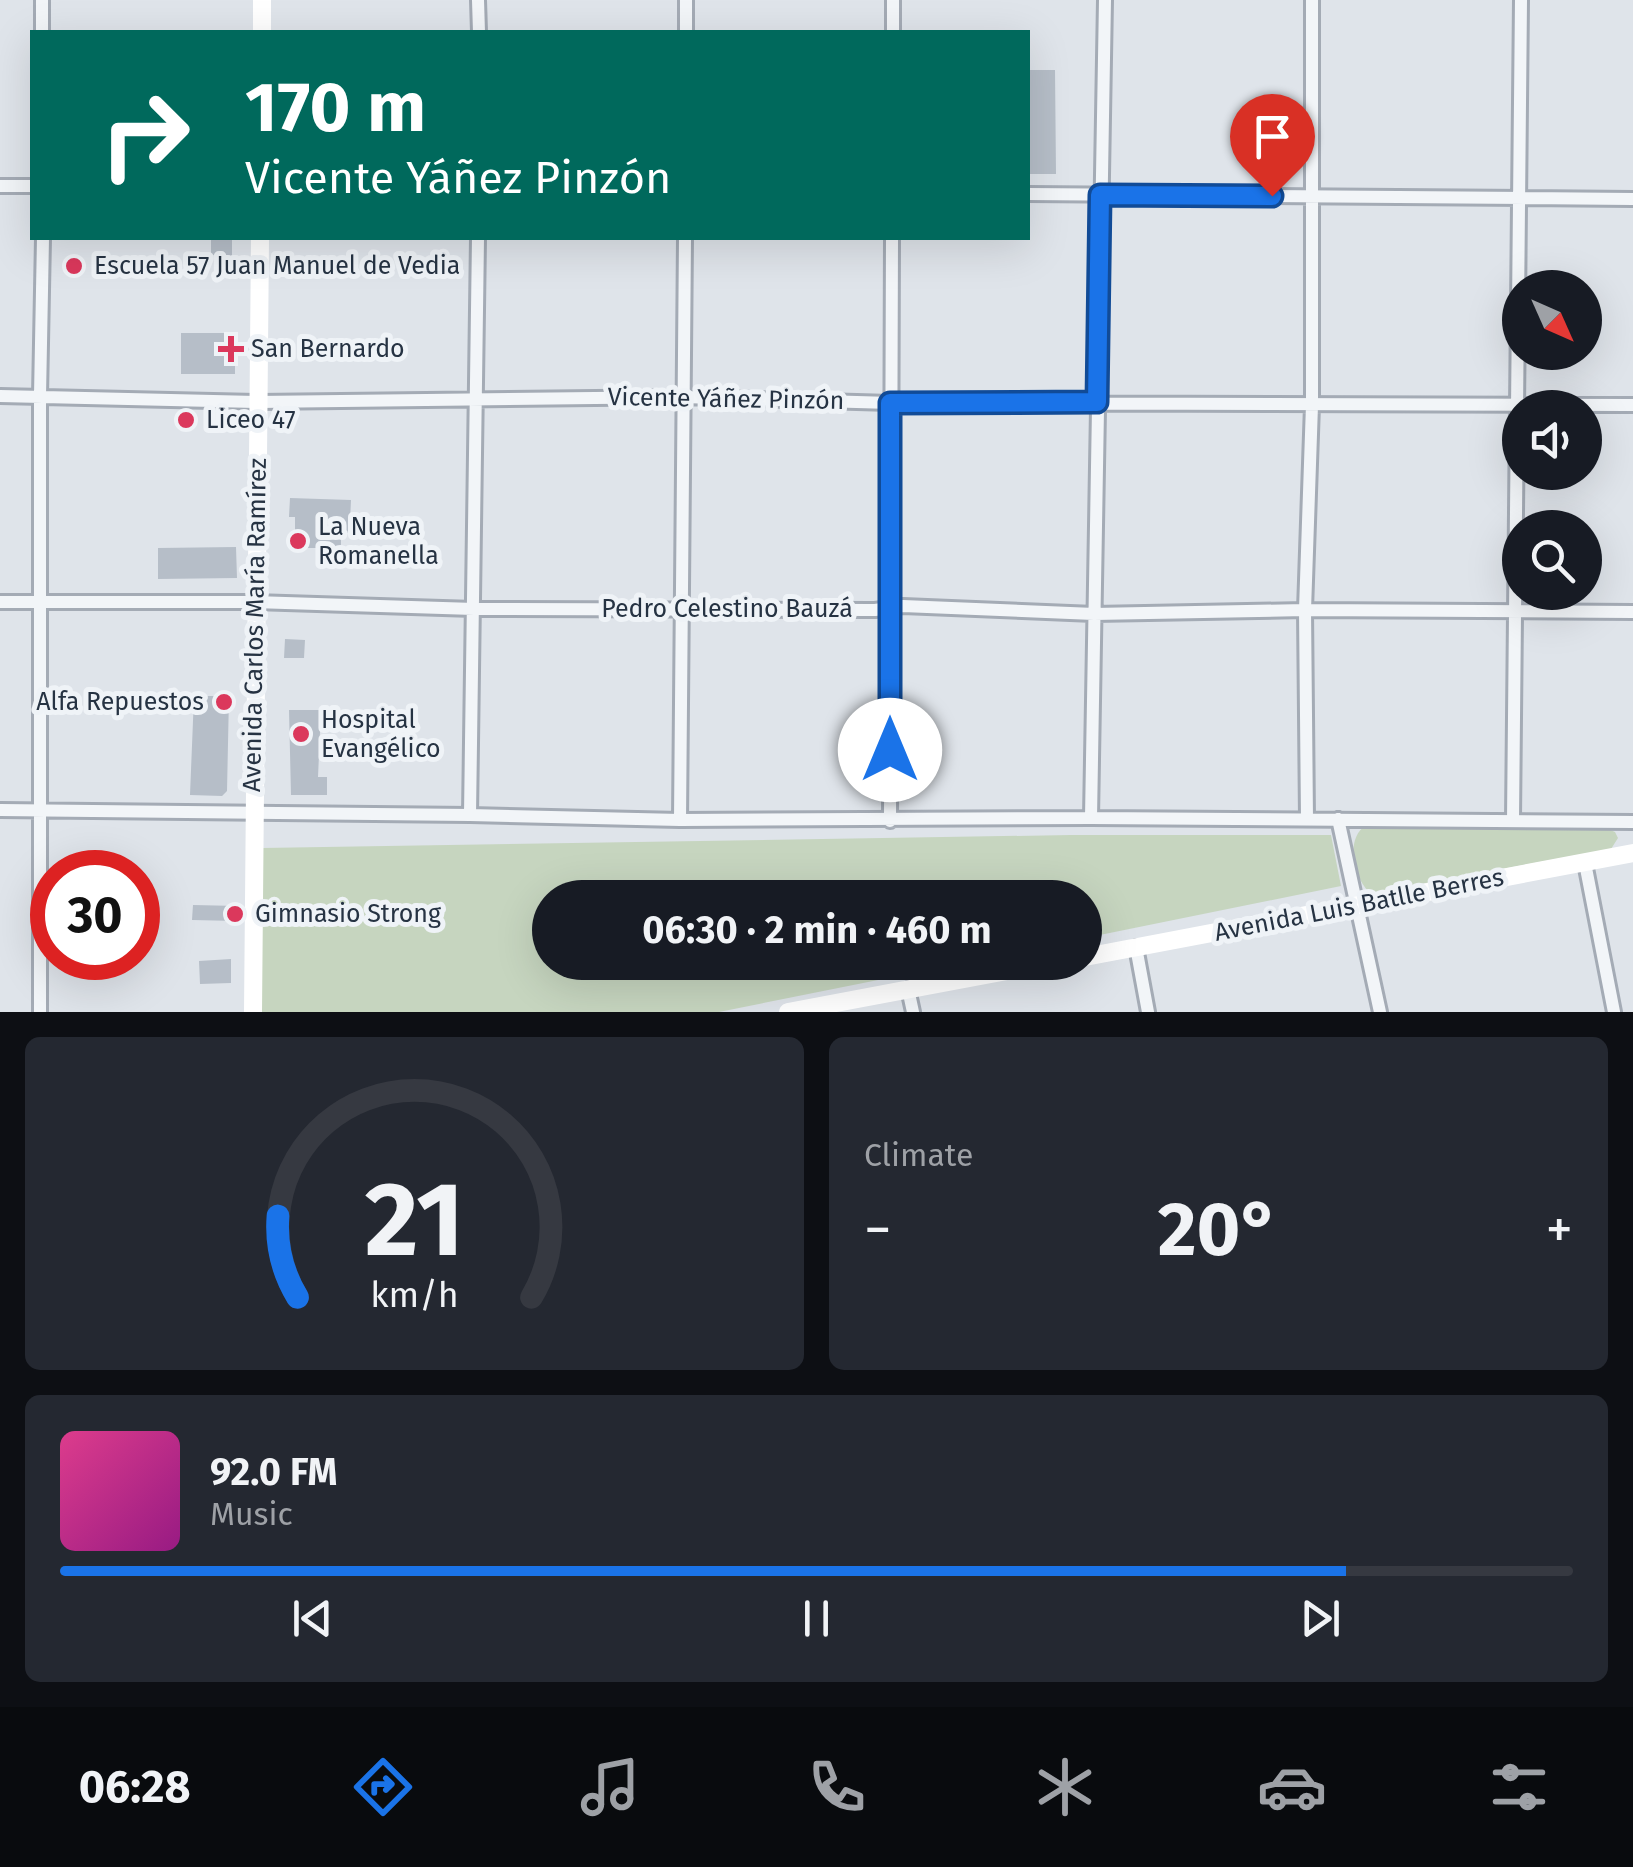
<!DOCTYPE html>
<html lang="en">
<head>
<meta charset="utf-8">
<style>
	:root { --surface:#171b24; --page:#242831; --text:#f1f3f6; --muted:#9ea1a6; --line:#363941; --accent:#1a73e8 }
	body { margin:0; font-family:"Fira Sans",sans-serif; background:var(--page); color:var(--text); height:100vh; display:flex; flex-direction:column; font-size:38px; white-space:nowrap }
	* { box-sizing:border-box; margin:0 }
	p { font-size:32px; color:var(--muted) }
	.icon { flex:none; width:55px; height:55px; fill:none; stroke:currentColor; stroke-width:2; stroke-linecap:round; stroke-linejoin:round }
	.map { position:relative; height:1012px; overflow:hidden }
	.drawer { display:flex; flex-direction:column; gap:25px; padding:25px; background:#0d0f14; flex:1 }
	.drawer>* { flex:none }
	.banner { position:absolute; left:30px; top:30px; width:1000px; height:210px; border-radius:0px; box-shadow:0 10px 40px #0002; background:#00695c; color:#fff; overflow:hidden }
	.needle { width:65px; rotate:135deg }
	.fabs { position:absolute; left:1502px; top:270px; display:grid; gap:20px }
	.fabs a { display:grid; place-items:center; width:100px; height:100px; border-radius:50%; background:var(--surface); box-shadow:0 10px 40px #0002; font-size:50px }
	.speed { position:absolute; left:30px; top:850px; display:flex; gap:20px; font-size:50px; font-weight:700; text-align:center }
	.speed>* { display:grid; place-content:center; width:130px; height:130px; border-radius:50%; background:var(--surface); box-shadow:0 10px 40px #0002; line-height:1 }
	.speed .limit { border:15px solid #d22; background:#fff; color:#111 }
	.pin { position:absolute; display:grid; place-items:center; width:85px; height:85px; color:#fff; margin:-102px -42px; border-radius:50% 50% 50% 0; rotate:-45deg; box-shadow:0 0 10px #0007 }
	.pin .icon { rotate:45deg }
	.me { position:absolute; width:110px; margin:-55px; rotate:0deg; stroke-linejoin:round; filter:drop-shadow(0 0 8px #0008) }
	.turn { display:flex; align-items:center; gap:35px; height:210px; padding:0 50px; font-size:45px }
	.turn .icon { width:130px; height:130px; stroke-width:2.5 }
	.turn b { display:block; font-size:70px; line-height:85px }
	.big { font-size:75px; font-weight:700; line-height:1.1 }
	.drawer .card { flex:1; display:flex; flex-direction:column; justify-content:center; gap:15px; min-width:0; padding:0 35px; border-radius:15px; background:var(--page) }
	.drawer .dial { align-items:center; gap:0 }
	.dial svg { height:260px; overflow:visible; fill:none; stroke:var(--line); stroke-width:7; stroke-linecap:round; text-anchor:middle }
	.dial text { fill:var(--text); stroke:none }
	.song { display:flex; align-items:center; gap:30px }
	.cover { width:120px; height:120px; border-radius:15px; background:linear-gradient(135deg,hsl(330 70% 55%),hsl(310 70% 35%)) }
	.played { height:10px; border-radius:5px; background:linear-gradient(90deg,var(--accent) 85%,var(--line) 85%) }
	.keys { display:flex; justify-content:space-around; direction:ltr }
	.heat { display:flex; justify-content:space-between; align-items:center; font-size:55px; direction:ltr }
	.drawer .tiles { flex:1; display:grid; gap:25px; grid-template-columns:1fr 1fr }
	.card:last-child { grid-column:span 2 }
	.trip { position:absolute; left:532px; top:880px; width:570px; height:100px; border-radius:50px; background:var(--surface); box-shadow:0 10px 40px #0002; font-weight:700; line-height:100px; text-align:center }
	.menu { display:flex; height:160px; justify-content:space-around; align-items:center; background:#090b0e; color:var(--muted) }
	.menu .icon { width:70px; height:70px }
	.menu .active { color:var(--accent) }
	.menu b { font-size:45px; color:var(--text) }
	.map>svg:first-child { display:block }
	.green { fill:#c6d5bf }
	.building { fill:#b6bec8 }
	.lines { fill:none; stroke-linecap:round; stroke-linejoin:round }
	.street-casing { stroke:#a4abb5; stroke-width:18 }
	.street { stroke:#f2f5f8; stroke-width:12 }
	.secondary { stroke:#fff; stroke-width:18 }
	.route-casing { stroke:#114b97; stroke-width:25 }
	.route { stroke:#1a73e8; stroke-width:18 }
	.poi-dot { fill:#db385c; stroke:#eff3f7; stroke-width:4 }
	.labels { text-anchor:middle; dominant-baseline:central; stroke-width:10; stroke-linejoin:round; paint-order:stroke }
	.poi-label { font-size:25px; fill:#263343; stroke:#eff3f7; text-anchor:start }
	.street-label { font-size:25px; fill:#263343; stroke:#eff3f7 }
</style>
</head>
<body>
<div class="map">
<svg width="1633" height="1012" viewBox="0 0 1633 1012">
	<rect width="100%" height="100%" fill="#dfe4ea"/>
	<!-- green -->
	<path class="green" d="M1366 825 1603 827 1615 832 1618 838 1611 849 1377 892H1369C1353 876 1345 839 1366 825Z
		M1071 835H1331L1341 886 1085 938V898H550V962L963 963 719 1012H261L262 848Z"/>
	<!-- building -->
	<path class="building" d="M1028 70H1055L1056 174H1028Z
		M211 238H232V256L211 255Z
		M181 333H235V374H181Z
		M290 498 351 500 350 522H369V533H341V548H295V517H289Z
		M236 547 237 578 158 579V548Z
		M285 639 305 640 304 658H284Z
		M194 696H229L227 791 222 796 190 795Z
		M289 710H321L318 777H327V795H291Z
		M193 905 238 906 237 921 192 920Z
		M231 959V983L200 984 199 961Z"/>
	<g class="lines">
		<!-- street casing -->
		<g class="street-casing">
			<path id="street" d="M42 0V32
				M478 0 479 32
				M686 32V0
				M893 32V0
				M0 186H32
				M1028 194 1633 199
				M0 396 257 402 682 397 891 403 1633 405
				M0 602H254L474 609 875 610 903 606 1094 614 1305 610 1633 612
				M0 810 470 815 680 820 1091 818 1633 822
				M470 815 478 238
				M1091 818 1105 0
				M1307 819 1305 610 1312 405V0
				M1338 819 1380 1012
				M680 820 685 238
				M1513 820 1521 0
				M890 821 892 238
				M1585 863 1614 1012
				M1136 947 1148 1012
				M908 989 913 1012
				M40 1012V396L43 238"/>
		</g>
		<!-- street -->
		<use href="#street" class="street"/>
		<!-- secondary -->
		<path class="secondary" d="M262 32V0
			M1085 957 1633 853
			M253 1012 260 238
			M788 1012 1054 962"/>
	</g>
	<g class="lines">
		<!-- route casing -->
		<g class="route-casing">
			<path id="route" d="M890 750V403L1097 402 1100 195 1272 196"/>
		</g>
		<!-- route -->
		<use href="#route" class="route"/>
	</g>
	<!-- markers -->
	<g class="poi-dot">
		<circle cx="74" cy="266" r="10"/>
		<path d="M226 334h10v10h10v10h-10v10h-10v-10h-10v-10h10z"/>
		<circle cx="186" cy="420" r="10"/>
		<circle cx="298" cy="541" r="10"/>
		<circle cx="224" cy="702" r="10"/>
		<circle cx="301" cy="734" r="10"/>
		<circle cx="235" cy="914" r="10"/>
	</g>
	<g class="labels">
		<!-- poi labels -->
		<g class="poi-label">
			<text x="94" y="266">Escuela 57 Juan Manuel de Vedia</text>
			<text x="251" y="349">San Bernardo</text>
			<text x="206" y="420">Liceo 47</text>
			<text x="318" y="527">La Nueva<tspan x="318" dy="29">Romanella</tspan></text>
			<text x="204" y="702" text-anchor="end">Alfa Repuestos</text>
			<text x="321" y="720">Hospital<tspan x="321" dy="29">Evangélico</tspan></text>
			<text x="255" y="914">Gimnasio Strong</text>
		</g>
		<!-- street labels -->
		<g class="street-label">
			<text transform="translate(726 399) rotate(1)">Vicente Yáñez Pinzón</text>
			<text x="727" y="609">Pedro Celestino Bauzá</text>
			<text transform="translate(255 625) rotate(-89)">Avenida Carlos María Ramírez</text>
			<text transform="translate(1359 905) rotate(-11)">Avenida Luis Batlle Berres</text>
		</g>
	</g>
</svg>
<div class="fabs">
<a><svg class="needle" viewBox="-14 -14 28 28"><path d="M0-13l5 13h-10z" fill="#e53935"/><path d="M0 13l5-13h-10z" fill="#9ea1a6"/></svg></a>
<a><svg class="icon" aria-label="sound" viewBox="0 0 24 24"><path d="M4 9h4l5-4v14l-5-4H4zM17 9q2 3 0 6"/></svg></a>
<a><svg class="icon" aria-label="search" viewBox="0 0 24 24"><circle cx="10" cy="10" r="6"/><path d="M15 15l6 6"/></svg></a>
</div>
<div class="speed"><div class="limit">30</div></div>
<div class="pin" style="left:1272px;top:196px;background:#d93025"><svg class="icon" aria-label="arrive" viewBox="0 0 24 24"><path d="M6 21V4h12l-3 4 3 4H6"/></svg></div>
<svg class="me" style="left:890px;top:750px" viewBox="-20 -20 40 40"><circle r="19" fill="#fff"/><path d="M0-13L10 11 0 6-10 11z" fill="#1a73e8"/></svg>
<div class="trip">06:30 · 2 min · 460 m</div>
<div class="banner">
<div class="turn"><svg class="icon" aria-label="right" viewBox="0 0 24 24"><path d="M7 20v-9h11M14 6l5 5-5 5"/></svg><div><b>170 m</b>Vicente Yáñez Pinzón</div></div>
</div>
</div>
<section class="drawer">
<div class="tiles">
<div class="card dial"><svg viewBox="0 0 100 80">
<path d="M14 69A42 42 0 1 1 86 69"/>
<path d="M14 69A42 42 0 0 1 8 44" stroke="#1a73e8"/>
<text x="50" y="56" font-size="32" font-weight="700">21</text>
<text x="50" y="72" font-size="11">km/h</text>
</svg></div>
<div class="card"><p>Climate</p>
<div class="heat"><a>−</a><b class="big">20°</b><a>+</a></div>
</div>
<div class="card">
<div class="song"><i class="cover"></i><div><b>92.0 FM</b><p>Music</p></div></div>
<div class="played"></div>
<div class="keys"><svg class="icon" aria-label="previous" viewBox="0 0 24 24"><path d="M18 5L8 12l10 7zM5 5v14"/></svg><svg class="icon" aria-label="pause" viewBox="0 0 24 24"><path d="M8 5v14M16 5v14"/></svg><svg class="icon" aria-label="next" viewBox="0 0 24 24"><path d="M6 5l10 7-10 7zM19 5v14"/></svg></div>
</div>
</div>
</section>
<nav class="menu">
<b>06:28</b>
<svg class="icon active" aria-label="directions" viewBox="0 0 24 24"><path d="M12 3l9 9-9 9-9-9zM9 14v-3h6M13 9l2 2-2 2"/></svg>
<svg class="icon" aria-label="music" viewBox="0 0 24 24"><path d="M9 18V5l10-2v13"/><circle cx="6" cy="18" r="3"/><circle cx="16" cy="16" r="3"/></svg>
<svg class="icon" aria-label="phone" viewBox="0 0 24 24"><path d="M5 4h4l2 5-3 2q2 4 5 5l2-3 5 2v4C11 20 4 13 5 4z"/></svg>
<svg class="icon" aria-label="climate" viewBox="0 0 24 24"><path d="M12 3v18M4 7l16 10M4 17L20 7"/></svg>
<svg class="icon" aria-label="car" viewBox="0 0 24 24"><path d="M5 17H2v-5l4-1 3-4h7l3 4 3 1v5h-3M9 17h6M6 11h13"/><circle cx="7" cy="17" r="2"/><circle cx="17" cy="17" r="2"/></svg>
<svg class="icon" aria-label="filters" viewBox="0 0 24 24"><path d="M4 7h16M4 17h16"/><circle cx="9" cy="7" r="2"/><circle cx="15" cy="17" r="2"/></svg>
</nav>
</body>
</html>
